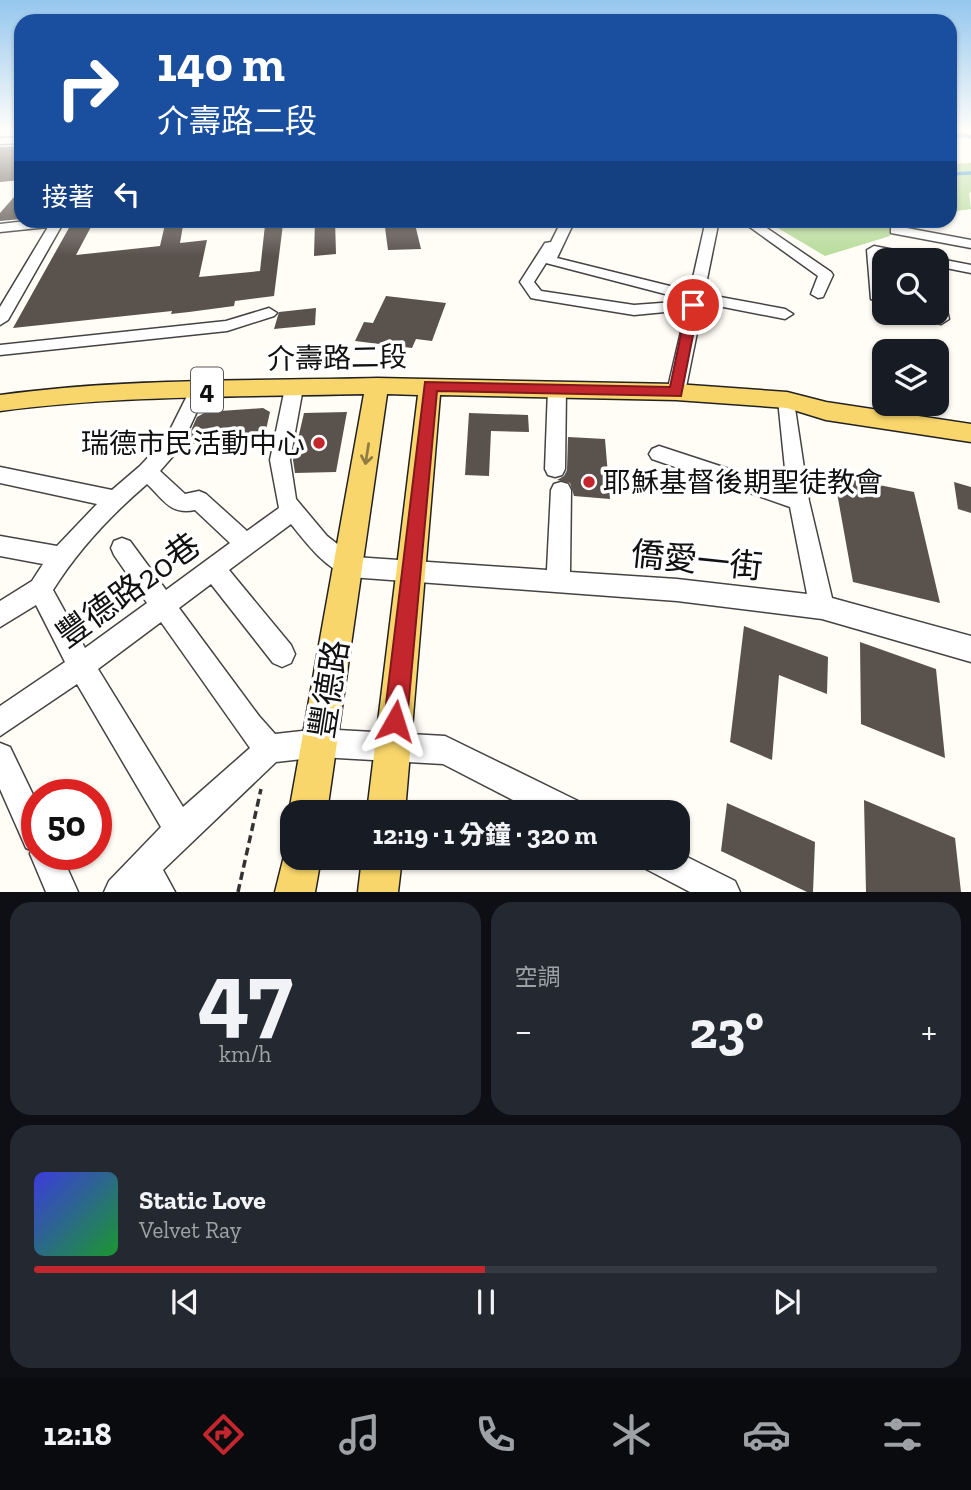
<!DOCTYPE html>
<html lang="zh-TW">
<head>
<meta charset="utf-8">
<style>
	:root { --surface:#171b24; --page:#242831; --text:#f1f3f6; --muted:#9ea1a6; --line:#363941; --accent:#c4262e }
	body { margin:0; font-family:"Zilla Slab","Noto Sans TC",serif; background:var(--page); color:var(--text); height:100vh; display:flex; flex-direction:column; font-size:26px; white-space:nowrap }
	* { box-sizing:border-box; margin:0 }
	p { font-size:23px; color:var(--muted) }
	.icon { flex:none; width:38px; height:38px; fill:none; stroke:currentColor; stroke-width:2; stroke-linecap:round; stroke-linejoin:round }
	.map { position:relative; height:892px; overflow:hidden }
	.panel { display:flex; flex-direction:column; gap:10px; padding:10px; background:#0d0f14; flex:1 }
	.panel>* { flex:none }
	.banner { position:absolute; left:14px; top:14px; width:943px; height:214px; border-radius:21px; box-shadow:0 2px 5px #0004; background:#1a4fa0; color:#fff; overflow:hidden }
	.tools { position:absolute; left:872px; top:248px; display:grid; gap:14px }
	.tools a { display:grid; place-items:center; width:77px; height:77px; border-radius:14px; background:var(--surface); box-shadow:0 2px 5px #0004; font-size:35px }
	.speed { position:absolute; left:21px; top:779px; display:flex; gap:14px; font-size:35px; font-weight:700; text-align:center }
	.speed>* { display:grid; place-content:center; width:91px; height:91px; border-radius:50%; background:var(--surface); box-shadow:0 2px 5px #0004; line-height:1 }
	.speed .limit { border:10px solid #d22; background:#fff; color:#111 }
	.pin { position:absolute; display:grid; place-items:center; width:60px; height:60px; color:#fff; margin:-30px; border:4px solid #fff; border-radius:50%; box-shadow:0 2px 7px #0007 }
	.me { position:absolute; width:77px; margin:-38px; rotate:6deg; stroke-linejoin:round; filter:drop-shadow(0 0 5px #0008) }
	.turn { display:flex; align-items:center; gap:24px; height:147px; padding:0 28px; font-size:32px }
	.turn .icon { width:91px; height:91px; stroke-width:2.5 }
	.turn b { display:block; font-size:49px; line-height:60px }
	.then { display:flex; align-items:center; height:66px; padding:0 28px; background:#0003; gap:14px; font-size:26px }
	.big { font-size:52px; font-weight:800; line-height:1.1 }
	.panel .card { flex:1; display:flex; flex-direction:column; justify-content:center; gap:10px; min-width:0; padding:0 24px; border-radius:21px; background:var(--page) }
	.panel .dial { align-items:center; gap:0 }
	.dial b { font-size:91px; line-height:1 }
	.song { display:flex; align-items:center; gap:21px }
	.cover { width:84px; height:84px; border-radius:10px; background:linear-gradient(135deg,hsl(240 70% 55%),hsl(130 70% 35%)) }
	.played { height:7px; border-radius:4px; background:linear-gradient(90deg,var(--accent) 50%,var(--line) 50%) }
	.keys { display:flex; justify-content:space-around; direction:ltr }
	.heat { display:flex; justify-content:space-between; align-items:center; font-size:38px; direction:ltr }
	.panel .tiles { flex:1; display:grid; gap:10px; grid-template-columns:1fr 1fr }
	.card:last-child { grid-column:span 2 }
	.trip { position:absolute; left:280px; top:800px; width:410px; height:70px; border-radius:21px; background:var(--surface); box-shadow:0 2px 5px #0004; font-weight:800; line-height:70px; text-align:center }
	.tab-bar { display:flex; height:112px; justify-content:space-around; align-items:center; background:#090b0e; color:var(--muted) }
	.tab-bar .icon { width:49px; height:49px }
	.tab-bar .selected { color:var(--accent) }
	.tab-bar b { font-size:32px; color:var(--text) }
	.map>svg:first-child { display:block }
	.forest { fill:#b9dc9c }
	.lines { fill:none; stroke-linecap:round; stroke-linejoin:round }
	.stream { stroke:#3f96cf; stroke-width:3.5 }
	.building { fill:#5a524d }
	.minor-casing { stroke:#444; stroke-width:3 }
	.major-casing { stroke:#222; stroke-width:3 }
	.path { stroke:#333; stroke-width:3.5; stroke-dasharray:8 4.5; stroke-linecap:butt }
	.minor { fill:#fff; fill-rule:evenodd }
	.major { fill:#f9d66b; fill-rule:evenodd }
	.oneway { stroke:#917d42 }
	.route { fill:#c4262e; stroke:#7f191e; stroke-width:2 }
	.poi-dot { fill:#c4262e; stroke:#fff; stroke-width:2.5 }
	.labels { text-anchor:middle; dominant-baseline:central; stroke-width:7; stroke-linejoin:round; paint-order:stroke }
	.shield { fill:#fff; stroke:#585858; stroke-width:2 }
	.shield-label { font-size:26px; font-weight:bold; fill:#111 }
	.street-label { font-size:28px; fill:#111; stroke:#fff }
	.poi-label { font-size:28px; fill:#111; stroke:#fff; text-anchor:end }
	.near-street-label { font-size:33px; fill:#111; stroke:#fff }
</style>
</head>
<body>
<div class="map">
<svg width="971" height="892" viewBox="0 0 971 892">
	<rect width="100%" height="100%" fill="#fffdf5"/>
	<!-- forest -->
	<path class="forest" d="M971 163V192L969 193 971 209 950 212V164Z
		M766 221H893L890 236 825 256Z"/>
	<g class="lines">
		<!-- stream -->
		<path class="stream" d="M950 135 971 137
			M950 174 971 173"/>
	</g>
	<!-- building -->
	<path class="building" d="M21 146V180L0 182V147Z
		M21 189V219L0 221V213Z
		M166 220H184L180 243 207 240 199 277 260 271 265 225 283 224 274 296 235 301 234 306 189 312 171 314 172 311 13 328 70 226 92 225 76 255 160 246Z
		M315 220H335L336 254 314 256Z
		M384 220H414L421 249 388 250Z
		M386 296 446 303 432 341 416 339 412 348 355 341 364 322 373 323Z
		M316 308 315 325 274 329 279 312Z
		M263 408 270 412 264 439 185 444 197 417 206 412Z
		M347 412 336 472 295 473 293 460 304 413Z
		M469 413 528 415 529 432 491 431 489 476 465 475Z
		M568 437 605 439 610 499 574 496 570 483 557 480 564 476 567 470Z
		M834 476 914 492 940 603 853 582Z
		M954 482 971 487V513L958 509Z
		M744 626 828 657 827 694 779 675 772 760 730 742Z
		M860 642 936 669 945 758 861 724Z
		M864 800 955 838 961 892H866Z
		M727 803 815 842 813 892H807L721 851Z"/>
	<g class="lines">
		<!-- minor casing -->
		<g class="minor-casing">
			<path id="minor" d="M961 131H971V135L962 133Z
				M21 137V143L0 144V138Z
				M35 220H84L62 225 8 320 0 325V307L48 227 0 232V224Z
				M562 220H575L557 258 690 291 706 220H719L704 294 785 309 793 314 785 319 703 303 685 392 682 396H670L667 392 686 310 634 315 536 299 531 298 520 282 545 243 551 242ZM546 263 688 300V301L634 305 541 291 534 282Z
				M740 220H755L831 272 833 275 823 297 818 298 811 294 818 276Z
				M896 226 971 240V248L891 233V227Z
				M874 246 971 265V273L936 266V261H908L881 255 883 296 876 301 871 299 867 250Z
				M936 290 943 294 949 319 941 324 935 322 932 313H936Z
				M269 308 277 313 274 316 227 331 0 355V345L226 321Z
				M294 382 300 384 303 388 290 460 296 499 327 536 354 557 547 570 551 490 554 484 561 482 568 484 571 490 570 572 677 579 807 594 790 507 652 459 649 454 652 449 659 446 787 488 778 400 781 395H793L809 501 832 598 971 636V662L822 619 677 601 350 577C325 568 307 544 291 524L229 570 291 645 295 654 291 663 282 667 273 663 211 584 179 608 259 716 275 734 320 729 445 736 578 801 582 812H536L443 764 320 757 276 762 163 870 175 892H104L109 881 161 827 77 684 0 736V706L65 662 36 605 0 627V601L32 581 43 564 0 556V536L57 546 97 504 0 483V467L112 490 140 466 166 438 192 386H204L207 390 180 448 160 471 185 494 199 491 206 494 247 531 279 508 270 460 285 388 288 384ZM147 484C164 500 170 515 195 510L230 543 166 590 130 541 122 538 114 541 111 548 114 555 147 603 85 648 53 590C78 550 111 515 147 484ZM161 622 250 748 183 807 98 669Z
				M557 383 563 385 566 389 565 469 562 475 555 477 548 475 545 469 548 389 551 385Z
				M0 743 10 747 37 803V854H61L78 892H46L30 854 31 850 26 848 0 789Z
				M677 852 735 881 740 892H690L646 869 641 858H677Z"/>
		</g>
		<!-- major casing -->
		<g class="major-casing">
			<path id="major" d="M377 378 676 384 787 392 826 402 971 424V442L826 420 787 408 676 400 440 395 405 812H367L418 395 387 394 327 812H292V820L289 812 364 394C243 397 120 395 0 411V395C124 378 252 381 377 378Z
				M292 842V858H321L315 892H275L287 844Z
				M362 858H402L398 892H358Z"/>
		</g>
		<!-- path -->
		<path class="path" d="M238 892 261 789"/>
		<!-- minor -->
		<use href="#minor" class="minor"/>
		<!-- major -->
		<use href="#major" class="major"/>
	</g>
	<!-- one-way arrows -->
	<defs><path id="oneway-shaft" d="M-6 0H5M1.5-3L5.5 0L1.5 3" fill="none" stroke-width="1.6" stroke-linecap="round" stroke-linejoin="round" transform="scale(1.75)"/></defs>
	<use class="oneway" href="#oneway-shaft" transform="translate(367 454) rotate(99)"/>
	<!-- sky -->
	<linearGradient id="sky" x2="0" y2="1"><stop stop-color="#95c6ee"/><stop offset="0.51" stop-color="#fffefa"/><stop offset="1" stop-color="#fffefa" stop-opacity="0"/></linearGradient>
	<rect width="971" height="256" fill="url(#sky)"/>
	<!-- route -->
	<path class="route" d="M693 301 699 305 681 396 437 391 407 721 403 729 395 732 387 729 384 721 425 382 670 387 687 305Z"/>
	<!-- markers -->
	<g class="poi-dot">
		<circle cx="319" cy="443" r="7"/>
		<circle cx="589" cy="482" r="7"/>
	</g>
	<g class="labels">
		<!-- shield labels -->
		<rect class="shield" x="191" y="367.5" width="32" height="45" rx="5"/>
		<g class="shield-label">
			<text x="207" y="390">4</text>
		</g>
		<!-- street labels -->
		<g class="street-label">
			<text transform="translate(337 358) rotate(-1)">介壽路二段</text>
		</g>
		<!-- poi labels -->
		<g class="poi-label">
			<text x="305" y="443">瑞德市民活動中心</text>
			<text x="603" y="482" text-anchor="start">耶穌基督後期聖徒教會</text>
		</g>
		<!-- near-street labels -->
		<g class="near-street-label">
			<text transform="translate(697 560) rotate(6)">僑愛一街</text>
			<text transform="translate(128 590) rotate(-36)">豐德路20巷</text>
			<text transform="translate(329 689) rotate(-81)">豐德路</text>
		</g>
	</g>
</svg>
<div class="tools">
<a><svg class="icon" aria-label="search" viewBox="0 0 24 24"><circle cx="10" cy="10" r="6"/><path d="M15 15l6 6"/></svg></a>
<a><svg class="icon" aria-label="layers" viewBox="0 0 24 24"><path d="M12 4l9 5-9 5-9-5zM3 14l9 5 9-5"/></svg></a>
</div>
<div class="speed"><div class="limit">50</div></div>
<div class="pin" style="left:693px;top:305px;background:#d93025"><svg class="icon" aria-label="arrive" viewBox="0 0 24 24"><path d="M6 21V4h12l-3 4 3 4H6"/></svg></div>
<svg class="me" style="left:395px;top:721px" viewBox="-20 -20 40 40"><path d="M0-17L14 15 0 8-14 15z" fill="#c4262e" stroke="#fff" stroke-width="4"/></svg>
<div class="trip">12:19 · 1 分鐘 · 320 m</div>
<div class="banner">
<div class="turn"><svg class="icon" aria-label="right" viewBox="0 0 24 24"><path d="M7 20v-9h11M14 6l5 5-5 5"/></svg><div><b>140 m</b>介壽路二段</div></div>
<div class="then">接著<svg class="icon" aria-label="left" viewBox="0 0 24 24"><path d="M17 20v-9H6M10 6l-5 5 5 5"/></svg></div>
</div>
</div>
<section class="panel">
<div class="tiles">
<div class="card dial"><b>47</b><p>km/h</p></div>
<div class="card"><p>空調</p>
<div class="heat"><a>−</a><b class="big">23°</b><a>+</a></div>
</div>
<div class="card">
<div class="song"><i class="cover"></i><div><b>Static Love</b><p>Velvet Ray</p></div></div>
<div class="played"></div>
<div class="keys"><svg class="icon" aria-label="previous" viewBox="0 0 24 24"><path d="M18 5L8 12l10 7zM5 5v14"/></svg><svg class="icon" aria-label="pause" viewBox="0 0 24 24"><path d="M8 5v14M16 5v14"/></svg><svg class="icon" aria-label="next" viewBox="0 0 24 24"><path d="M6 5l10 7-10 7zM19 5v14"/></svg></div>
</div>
</div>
</section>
<nav class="tab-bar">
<b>12:18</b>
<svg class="icon selected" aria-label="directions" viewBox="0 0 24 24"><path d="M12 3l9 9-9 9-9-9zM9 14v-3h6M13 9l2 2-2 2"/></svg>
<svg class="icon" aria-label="music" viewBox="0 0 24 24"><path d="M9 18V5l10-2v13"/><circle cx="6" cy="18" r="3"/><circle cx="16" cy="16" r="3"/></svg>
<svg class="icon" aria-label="phone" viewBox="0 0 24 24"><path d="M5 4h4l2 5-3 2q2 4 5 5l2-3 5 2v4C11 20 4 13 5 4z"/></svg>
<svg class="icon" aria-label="climate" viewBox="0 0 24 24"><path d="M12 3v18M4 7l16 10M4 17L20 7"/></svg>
<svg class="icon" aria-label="car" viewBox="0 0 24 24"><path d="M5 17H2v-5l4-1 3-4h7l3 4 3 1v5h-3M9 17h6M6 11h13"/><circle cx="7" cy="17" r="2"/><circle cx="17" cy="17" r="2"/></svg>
<svg class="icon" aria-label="filters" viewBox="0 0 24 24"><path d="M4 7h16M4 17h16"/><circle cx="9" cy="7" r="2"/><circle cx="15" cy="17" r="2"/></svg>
</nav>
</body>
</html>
